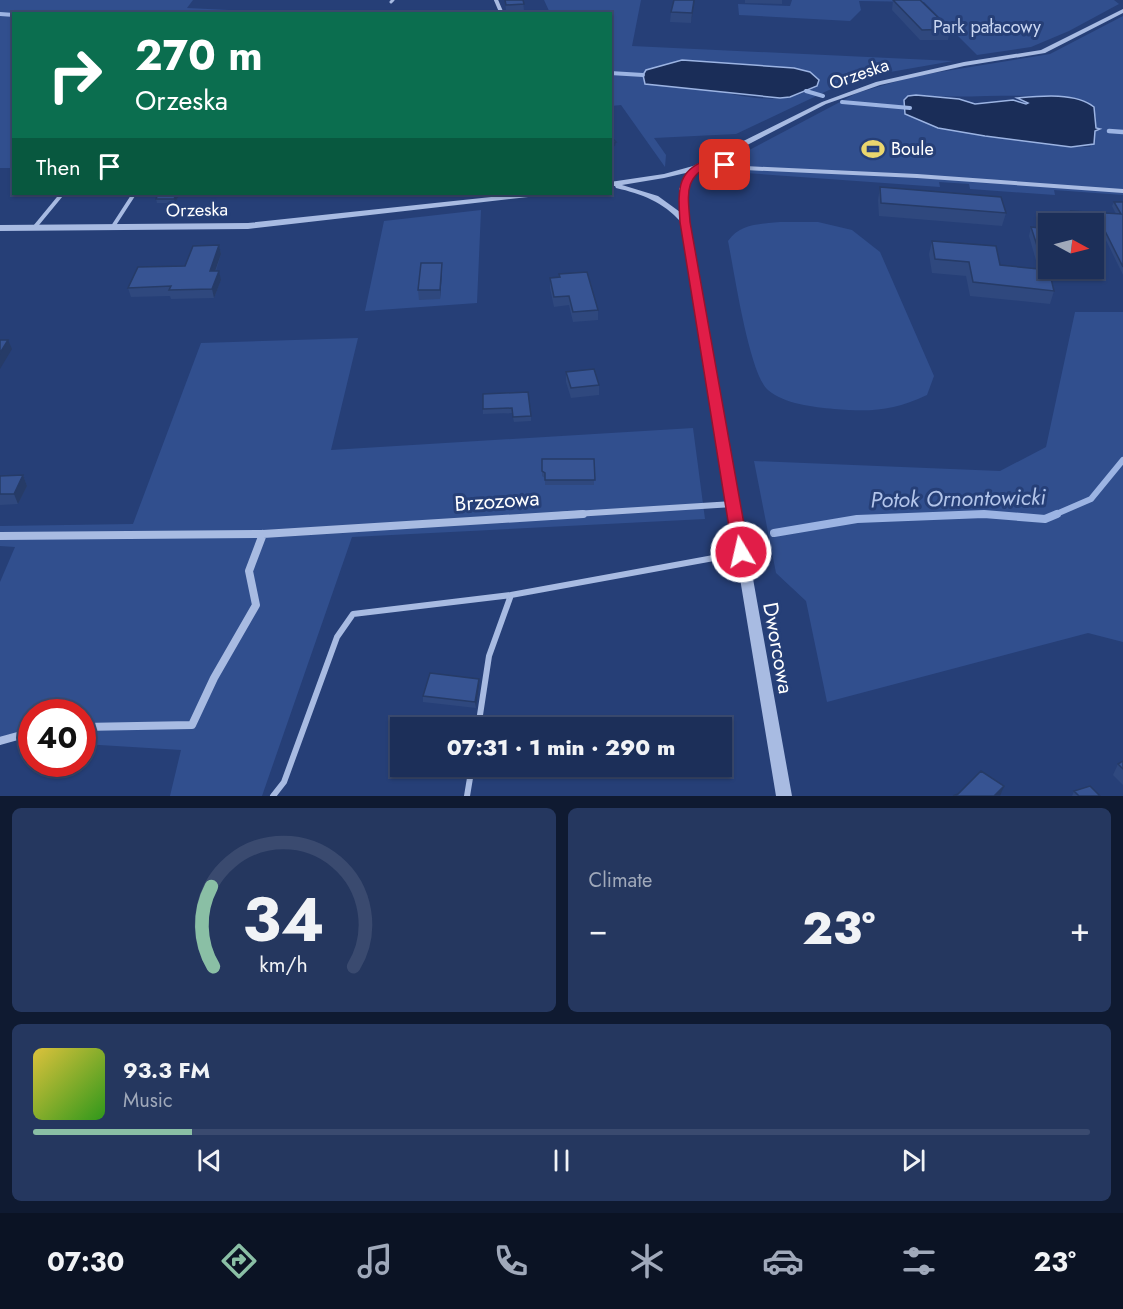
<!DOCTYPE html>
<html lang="en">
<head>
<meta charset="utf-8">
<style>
	:root { --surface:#1c2f59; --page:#25375f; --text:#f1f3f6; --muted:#a0a9ba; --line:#3a4a6f; --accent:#8abfa5 }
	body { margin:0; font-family:Jost,sans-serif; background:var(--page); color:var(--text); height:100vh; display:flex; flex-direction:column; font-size:22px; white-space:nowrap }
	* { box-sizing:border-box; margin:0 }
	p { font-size:20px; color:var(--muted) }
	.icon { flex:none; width:33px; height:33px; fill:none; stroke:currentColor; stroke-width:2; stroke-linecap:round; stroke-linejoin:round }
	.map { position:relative; height:796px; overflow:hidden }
	.drawer { display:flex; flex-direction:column; gap:12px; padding:12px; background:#0f1a31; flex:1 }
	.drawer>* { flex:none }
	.hud { position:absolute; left:12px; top:12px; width:600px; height:183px; border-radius:0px; box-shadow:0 2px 4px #0004,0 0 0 2px var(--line); background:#0b6e4f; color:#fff; overflow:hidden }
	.needle { width:39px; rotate:97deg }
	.fabs { position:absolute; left:1038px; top:213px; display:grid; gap:12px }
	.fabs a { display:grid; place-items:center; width:66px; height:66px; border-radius:0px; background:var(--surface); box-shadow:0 2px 4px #0004,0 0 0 2px var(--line); font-size:30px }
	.speed { position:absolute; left:18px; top:699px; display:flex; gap:12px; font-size:30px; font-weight:700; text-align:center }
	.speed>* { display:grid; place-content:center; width:78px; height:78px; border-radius:50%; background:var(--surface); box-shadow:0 2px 4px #0004,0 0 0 2px var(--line); line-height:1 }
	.speed .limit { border:9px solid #d22; background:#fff; color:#111 }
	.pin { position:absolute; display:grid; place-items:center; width:51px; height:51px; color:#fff; margin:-26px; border-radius:12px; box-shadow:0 3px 9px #0006 }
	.me { position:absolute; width:66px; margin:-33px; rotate:351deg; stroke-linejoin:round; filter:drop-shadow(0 0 4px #0008) }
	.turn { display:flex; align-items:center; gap:21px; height:126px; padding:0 24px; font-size:27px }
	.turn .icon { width:78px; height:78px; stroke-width:2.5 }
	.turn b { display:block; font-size:42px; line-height:51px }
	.then { display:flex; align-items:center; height:57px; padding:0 24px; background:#0003; gap:12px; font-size:22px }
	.big { font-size:45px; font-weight:800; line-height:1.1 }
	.drawer .widget { flex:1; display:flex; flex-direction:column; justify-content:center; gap:9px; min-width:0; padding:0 21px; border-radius:9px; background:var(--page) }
	.drawer .dial { align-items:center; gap:0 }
	.dial svg { height:156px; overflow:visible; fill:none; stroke:var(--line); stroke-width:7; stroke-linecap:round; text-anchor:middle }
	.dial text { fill:var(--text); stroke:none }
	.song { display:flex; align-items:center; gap:18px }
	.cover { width:72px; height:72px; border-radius:9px; background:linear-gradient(135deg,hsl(50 70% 55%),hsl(110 70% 35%)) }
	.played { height:6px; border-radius:3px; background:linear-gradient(90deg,var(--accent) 15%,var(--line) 15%) }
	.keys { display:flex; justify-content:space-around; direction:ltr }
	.heat { display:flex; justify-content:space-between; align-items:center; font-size:33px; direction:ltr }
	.drawer .tiles { flex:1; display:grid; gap:12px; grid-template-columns:1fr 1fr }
	.widget:last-child { grid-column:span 2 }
	.trip { position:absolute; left:390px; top:717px; width:342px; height:60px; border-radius:0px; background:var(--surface); box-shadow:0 2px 4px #0004,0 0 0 2px var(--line); font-weight:800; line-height:60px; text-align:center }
	.dock { display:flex; height:96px; justify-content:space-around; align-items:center; background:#0b1324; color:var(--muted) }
	.dock .icon { width:42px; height:42px }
	.dock .on { color:var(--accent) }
	.dock b { font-size:27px; color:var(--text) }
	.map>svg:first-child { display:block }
	.green { fill:#314f8e; fill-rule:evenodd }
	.water { fill:#1a2d58; stroke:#9cb4e3; stroke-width:1.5 }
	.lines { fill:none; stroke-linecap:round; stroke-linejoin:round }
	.stream-far3 { stroke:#9cb4e3; stroke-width:4 }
	.stream-far2 { stroke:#9cb4e3; stroke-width:4.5 }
	.stream-far1 { stroke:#9cb4e3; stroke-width:6 }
	.stream { stroke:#9cb4e3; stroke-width:8 }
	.service-far2 { stroke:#a8bbe2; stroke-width:3 }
	.service-far1 { stroke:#a8bbe2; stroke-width:4 }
	.service { stroke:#a8bbe2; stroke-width:6 }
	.minor-far2 { stroke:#a8bbe2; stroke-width:4 }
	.minor-far1 { stroke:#a8bbe2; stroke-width:6 }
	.minor { stroke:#a8bbe2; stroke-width:8 }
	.tertiary { fill:#a8bbe2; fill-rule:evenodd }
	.wall { fill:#2f487e }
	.shaded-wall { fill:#263b67 }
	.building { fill:#375493; stroke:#263b67; stroke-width:1.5 }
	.route { fill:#e11d48; stroke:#92132f; stroke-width:1.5 }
	.labels { text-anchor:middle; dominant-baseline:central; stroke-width:6; stroke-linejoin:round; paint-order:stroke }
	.far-park-label { font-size:18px; fill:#cad7f2; stroke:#263f77 }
	.far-street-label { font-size:18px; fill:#fff; stroke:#263f77 }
	.far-poi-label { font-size:18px; fill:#fff; stroke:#263f77; text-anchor:start }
	.street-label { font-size:21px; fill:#fff; stroke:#263f77 }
	.water-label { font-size:22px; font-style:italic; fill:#b3c5ea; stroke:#263f77 }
</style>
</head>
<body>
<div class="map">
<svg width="1123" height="796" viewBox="0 0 1123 796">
	<rect width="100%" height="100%" fill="#263f77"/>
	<!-- green -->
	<path class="green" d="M0 0H193L187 8 296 13 14 14 13 168H0Z
		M544 0H641L632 46 953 61 873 75 829 90 736 134 654 138 666 155 665 167 621 105 611 106 610 14 550 13ZM682 60 794 68 810 72 817 87C809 90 800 95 791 97 747 105 688 82 646 70Z
		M792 0H1114L1119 4 1069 31 1031 47 977 55 924 2 859 1 861 10 850 21 739 15 738 4 790 6Z
		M1123 16V195L1054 190 1055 195 970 189 969 184 939 182 940 187 717 171 736 157 857 93 915 76 1050 54ZM916 95C973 100 1032 90 1088 102L1096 117V128L1101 130 1095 131V139L1090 147H1071L938 127 905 114 904 100 908 96Z
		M481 210 477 303 365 311 384 221Z
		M780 222H818L852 230 880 252 934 376 927 395C893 411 871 412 834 409 814 407 784 404 768 390 749 374 734 270 728 241 740 223 761 224 780 222Z
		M1075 312H1123V642L1088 633 827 702 806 601 776 573 754 461 1000 471 1046 447Z
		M358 338 331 450 693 428 705 519 352 537 262 796H170L181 750 83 744 82 712H32L31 741 0 740V582L15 547 0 546V526L133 524 201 343Z"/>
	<!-- water -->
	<path class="water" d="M682 60 794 68 810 72 819 80 817 86 790 97 780 98 645 84 643 75 646 70Z
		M916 95 959 99 975 104 1013 100 1026 104 1028 103 1017 98C1039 96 1076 92 1094 107L1096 128 1100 129 1095 131 1094 144 1071 147 985 136 938 128 905 114 904 100 908 96Z"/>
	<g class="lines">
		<!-- stream-far3 -->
		<path class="stream-far3" d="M0 14 14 15
			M610 73 643 75
			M806 91 823 96
			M842 102 910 108"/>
		<!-- stream-far2 -->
		<path class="stream-far2" d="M1109 131 1123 132"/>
		<!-- stream-far1 -->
		<path class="stream-far1" d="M956 515H997
			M1054 515 1091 499 1123 460"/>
		<!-- stream -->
		<path class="stream" d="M774 533 857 519 984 514 1045 519 1057 514"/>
		<!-- service-far2 -->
		<path class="service-far2" d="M391 2 393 0"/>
		<!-- service-far1 -->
		<path class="service-far1" d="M713 161 745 168 917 176 1123 191
			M34 228 62 194
			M112 228 134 194"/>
		<!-- service -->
		<path class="service" d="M478 728 489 656 511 595 741 553
			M273 796 284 782 337 637 353 614 511 595
			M467 796 472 766"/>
		<!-- minor-far2 -->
		<path class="minor-far2" d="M496 0 502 14"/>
		<!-- minor-far1 -->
		<path class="minor-far1" d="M559 515 733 504"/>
		<!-- minor -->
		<path class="minor" d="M0 536 263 534 583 514
			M82 727 192 725 214 678 256 605 249 571 263 534
			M0 741 32 732"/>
		<!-- tertiary -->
		<path class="tertiary" d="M1123 9V13L1045 53 964 66 880 85 826 104 699 170 687 189 689 222 792 796H776L681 222C663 202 642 194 616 188L615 186H610V182L664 174 693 166 822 102 876 82 964 62 1041 50ZM690 172 679 189 680 212 658 196 622 185 664 178Z
			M520 194H541L537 196 248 229 0 231V225L248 223Z"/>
	</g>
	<!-- wall -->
	<path class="wall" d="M505 0H523L524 11H506Z
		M674 0H695L691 23 670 22 671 12Z
		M745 0H782V4L745 3Z
		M893 0 950 29 948 40H920L892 10Z
		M880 187 1006 213 1002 226 879 216 878 200Z
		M180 194 175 203H157L156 199Z
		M292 194H327L292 195Z
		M1114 202H1123V275L1102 232 1094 231V224H1074L1070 215 1071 211 1116 214 1112 206Z
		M1031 227 1048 229V265L1037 264 1029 236Z
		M932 241 1000 265 1054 291 1050 304 970 296 966 276 932 273 929 254Z
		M219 245 221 254 216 271 221 280 214 298 171 299 170 296 131 297 128 288 185 266Z
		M442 272 440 299 419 300 418 290Z
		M559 274 598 310V320L573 322 569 305 554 307 550 288V278L559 277Z
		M566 372 599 385V395L571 398 566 382Z
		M483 394 531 416V421L514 422 512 413 483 414Z
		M542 459H594V485H545V478L542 476Z
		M23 475 27 486 18 504 0 505V476Z
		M479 679V685L476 708 423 702V696Z
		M1123 761V785L1113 775 1118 764Z
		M1074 791 1100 796H1072Z"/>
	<!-- shaded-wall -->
	<path class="shaded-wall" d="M694 0H695L691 23 692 13Z
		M616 142 615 146 610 147V143Z
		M177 194H180L175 203 174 199Z
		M219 245 221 254 212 280 210 271Z
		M442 263V272L440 299V290Z
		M219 271 221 280 214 298 212 289Z
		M8 340 12 349 0 369V353Z
		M23 475 27 486 18 504 14 494Z
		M479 679V685L476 708 475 702Z
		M1004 786 1000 796H994Z"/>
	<!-- building -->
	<path class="building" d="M505 0H523L524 4 506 5Z
		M674 0H694L692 13 671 12Z
		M893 0H920L950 29 922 30Z
		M610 136 616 142 610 143Z
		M880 187 1001 197 1006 213 881 203Z
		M158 194H177L174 199H156Z
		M1114 202H1123V267L1103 227H1094V224H1077L1071 211 1121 214Z
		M1031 227 1048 229V256L1040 255Z
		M932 241 996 246 1000 265 1049 270 1054 291 973 282 969 262 935 259Z
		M219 245 210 271H219L212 289 169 290 171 286 128 288 138 267 185 266 193 246Z
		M421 263H442L440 290H418Z
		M587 272 598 310 573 312 569 296 554 297 550 278 560 277 559 274Z
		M0 340H8L0 353Z
		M594 369 599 385 571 388 566 372Z
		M528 392 531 416 513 417 512 408 483 409V394Z
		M542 459H594L595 480H545V473L542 471Z
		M23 475 14 494H0V476Z
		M430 673 479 679 475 702 423 696Z
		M1123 761V769L1118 764Z
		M981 771 1004 786 994 796H953L958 794Z
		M1090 786 1100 796H1079L1074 791Z"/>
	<!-- route -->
	<path class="route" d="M713 158 730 165 725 168 713 164C683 177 688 194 690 222L749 552 741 558 733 552 680 222C678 189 676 168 713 158Z"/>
	<!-- icons -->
	<defs>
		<g id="stadium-bare" transform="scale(1.8)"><path d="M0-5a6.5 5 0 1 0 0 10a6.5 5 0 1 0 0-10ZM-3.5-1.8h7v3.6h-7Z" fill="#ead66e" stroke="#263f77" stroke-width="2.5" paint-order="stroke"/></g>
	</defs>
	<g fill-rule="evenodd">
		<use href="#stadium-bare" x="873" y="149"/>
	</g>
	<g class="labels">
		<!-- far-park labels -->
		<g class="far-park-label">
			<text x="987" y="27">Park pałacowy</text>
		</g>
		<!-- far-street labels -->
		<g class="far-street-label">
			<text transform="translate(859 74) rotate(-19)">Orzeska</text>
			<text transform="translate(197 210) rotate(-1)">Orzeska</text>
		</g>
		<!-- far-poi labels -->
		<g class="far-poi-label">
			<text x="891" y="149">Boule</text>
		</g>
		<!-- street labels -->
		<g class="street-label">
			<text transform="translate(497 501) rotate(-4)">Brzozowa</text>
			<text transform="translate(778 648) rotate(80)">Dworcowa</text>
		</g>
		<!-- water labels -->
		<g class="water-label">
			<text transform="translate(958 498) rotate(-1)">Potok Ornontowicki</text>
		</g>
	</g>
</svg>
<div class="fabs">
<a><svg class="needle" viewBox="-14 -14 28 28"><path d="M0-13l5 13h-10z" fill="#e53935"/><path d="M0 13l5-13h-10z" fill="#a0a9ba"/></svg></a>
</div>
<div class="speed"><div class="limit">40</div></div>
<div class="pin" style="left:725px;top:165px;background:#d93025"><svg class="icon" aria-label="arrive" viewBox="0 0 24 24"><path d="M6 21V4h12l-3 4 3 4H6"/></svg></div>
<svg class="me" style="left:741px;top:552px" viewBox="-20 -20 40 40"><circle r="17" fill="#e11d48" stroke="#fff" stroke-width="3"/><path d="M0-11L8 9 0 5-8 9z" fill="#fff"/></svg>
<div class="trip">07:31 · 1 min · 290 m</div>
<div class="hud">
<div class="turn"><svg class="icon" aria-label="right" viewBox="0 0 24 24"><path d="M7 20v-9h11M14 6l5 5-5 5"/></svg><div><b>270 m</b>Orzeska</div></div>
<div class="then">Then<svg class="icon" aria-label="arrive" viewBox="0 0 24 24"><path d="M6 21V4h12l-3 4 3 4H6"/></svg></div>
</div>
</div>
<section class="drawer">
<div class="tiles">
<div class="widget dial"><svg viewBox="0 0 100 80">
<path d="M14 69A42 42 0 1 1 86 69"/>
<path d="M14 69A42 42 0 0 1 13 28" stroke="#8abfa5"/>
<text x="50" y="56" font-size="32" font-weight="700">34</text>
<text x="50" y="72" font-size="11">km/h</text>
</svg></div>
<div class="widget"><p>Climate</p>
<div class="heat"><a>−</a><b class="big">23°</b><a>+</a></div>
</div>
<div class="widget">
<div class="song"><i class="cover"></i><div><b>93.3 FM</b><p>Music</p></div></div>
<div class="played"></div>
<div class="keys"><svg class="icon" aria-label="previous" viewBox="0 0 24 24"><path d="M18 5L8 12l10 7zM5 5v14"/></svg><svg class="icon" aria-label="pause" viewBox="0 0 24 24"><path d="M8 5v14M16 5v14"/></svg><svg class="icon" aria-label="next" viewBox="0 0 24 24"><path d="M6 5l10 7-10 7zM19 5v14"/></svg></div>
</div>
</div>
</section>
<nav class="dock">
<b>07:30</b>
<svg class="icon on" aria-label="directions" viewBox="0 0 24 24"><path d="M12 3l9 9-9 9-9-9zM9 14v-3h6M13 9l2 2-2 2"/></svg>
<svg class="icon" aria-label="music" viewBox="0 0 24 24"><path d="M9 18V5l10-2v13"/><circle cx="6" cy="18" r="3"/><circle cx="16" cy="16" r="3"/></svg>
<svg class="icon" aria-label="phone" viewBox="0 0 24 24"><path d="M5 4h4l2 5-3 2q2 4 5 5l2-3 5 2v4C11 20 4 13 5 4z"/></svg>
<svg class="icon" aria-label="climate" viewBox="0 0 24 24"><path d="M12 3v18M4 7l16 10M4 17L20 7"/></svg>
<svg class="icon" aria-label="car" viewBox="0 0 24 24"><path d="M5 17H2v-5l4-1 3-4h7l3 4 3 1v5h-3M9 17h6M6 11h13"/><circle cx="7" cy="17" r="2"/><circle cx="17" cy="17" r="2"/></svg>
<svg class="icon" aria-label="filters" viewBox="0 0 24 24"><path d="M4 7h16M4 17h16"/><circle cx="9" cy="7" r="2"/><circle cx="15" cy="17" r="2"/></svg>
<b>23°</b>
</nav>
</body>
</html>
